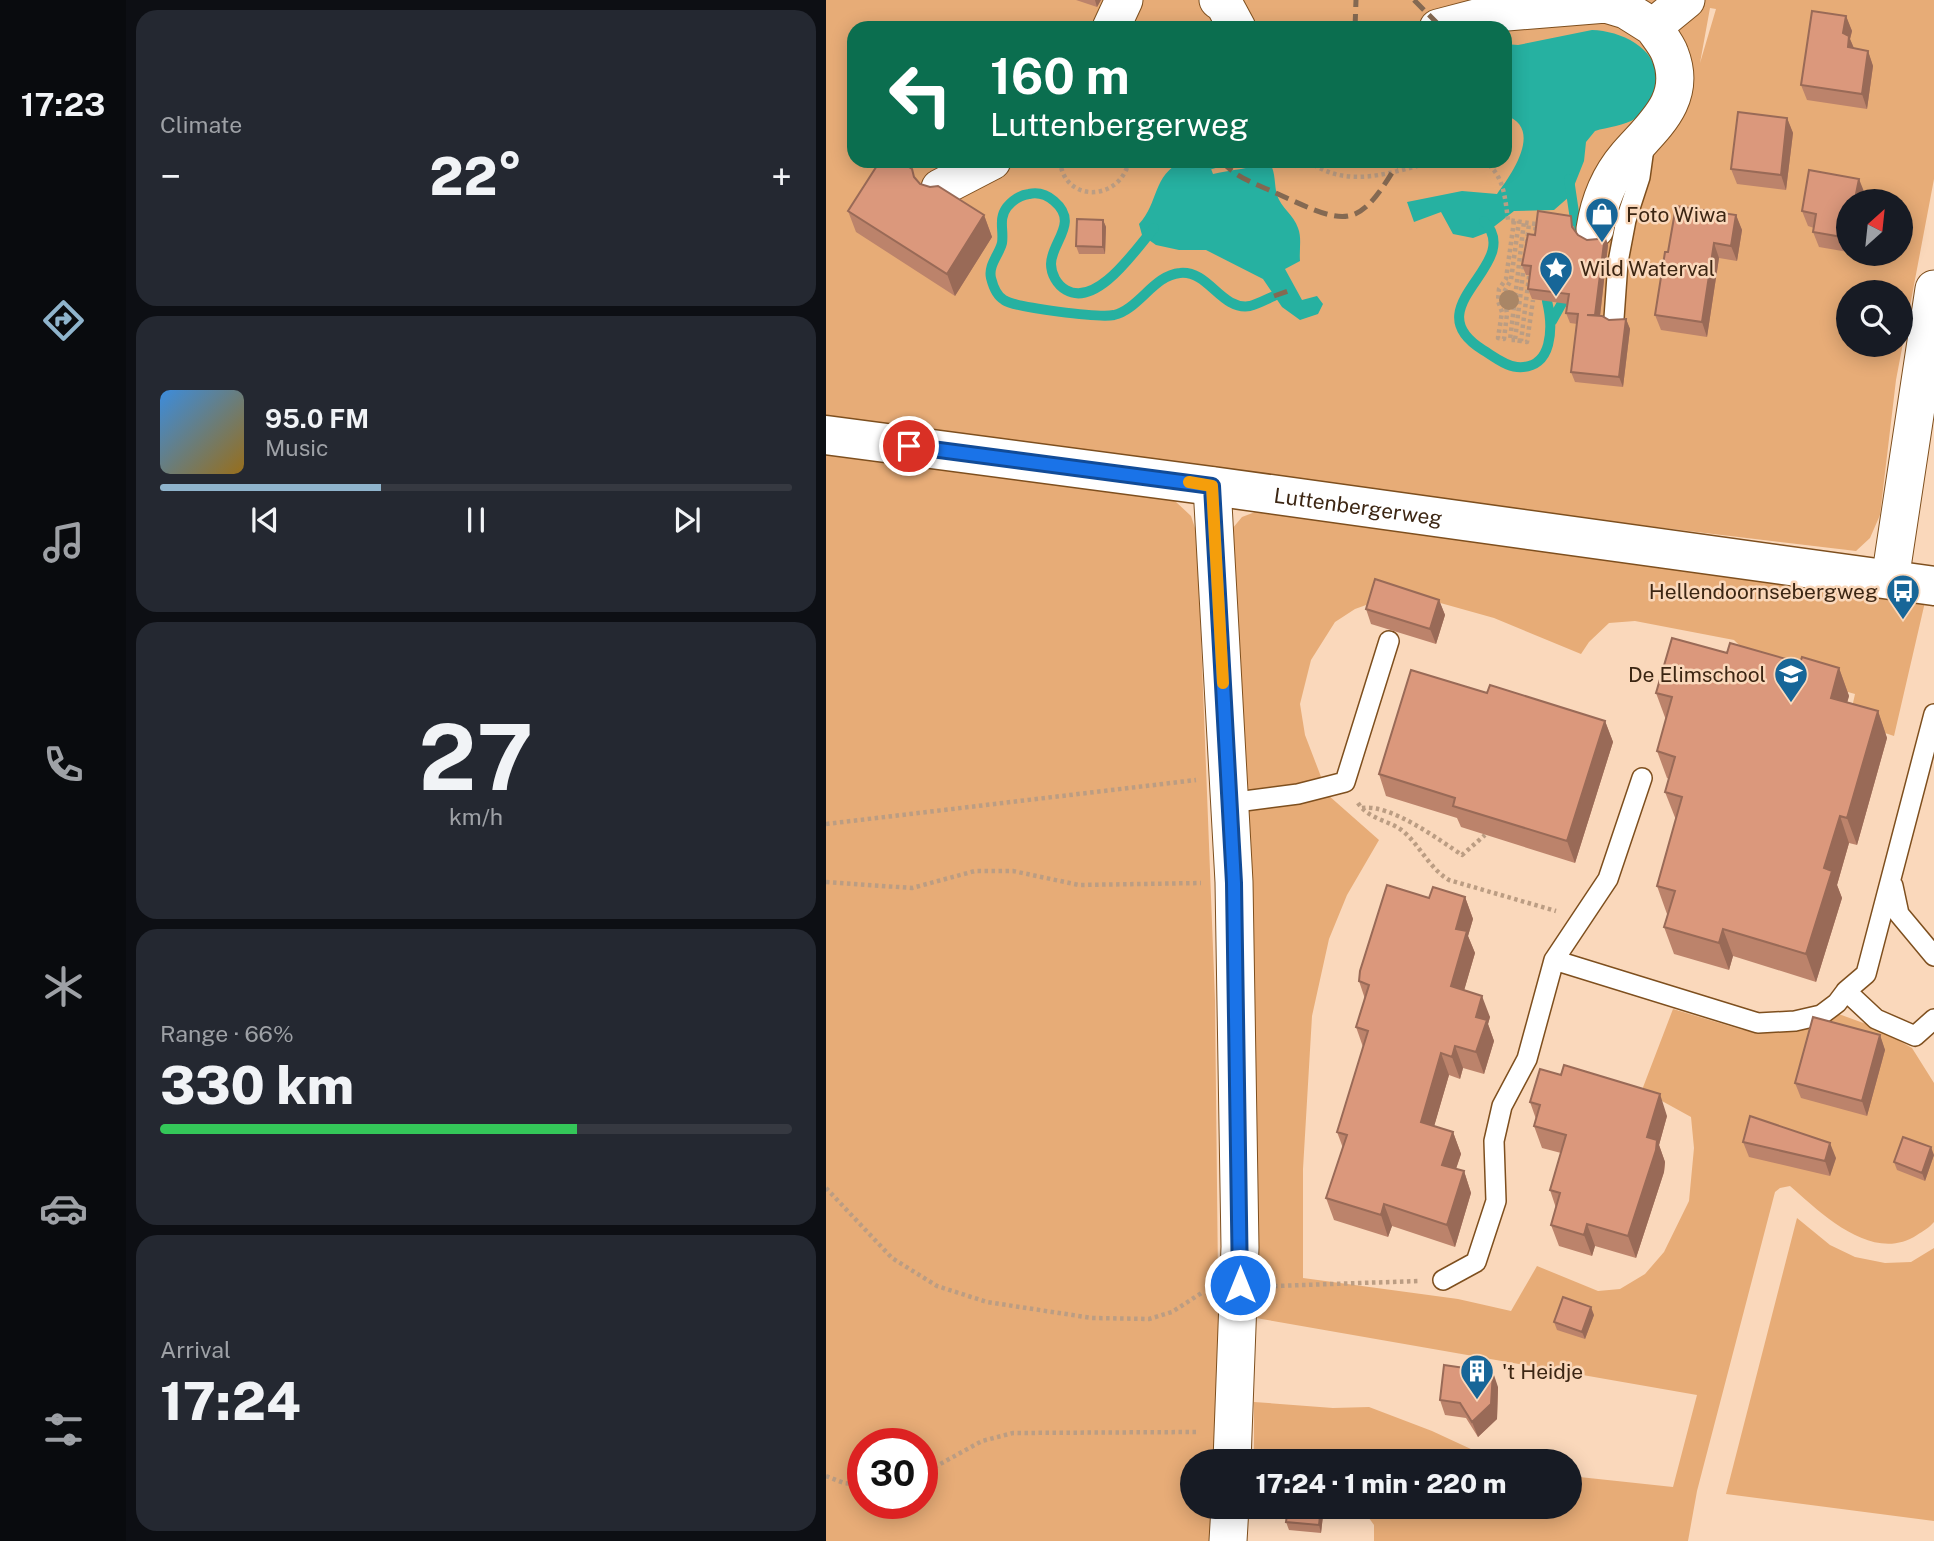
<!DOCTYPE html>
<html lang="en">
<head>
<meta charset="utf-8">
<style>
	:root { --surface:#171b24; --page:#242831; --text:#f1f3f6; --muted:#9ea1a6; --line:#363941; --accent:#8fb4cc }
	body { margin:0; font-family:"Public Sans",sans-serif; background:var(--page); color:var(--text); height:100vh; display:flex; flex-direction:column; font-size:26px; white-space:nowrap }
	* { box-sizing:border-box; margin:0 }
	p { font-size:23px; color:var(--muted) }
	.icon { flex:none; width:38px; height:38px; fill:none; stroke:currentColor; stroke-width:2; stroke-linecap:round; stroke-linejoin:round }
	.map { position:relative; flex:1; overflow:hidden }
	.details { display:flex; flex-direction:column; gap:10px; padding:10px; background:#0d0f14; width:700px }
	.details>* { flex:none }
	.banner { position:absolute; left:21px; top:21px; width:665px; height:147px; border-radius:21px; box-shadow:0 4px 18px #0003; background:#0b6e4f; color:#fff; overflow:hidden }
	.needle { width:46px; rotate:27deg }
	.buttons { position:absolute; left:1010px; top:189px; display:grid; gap:14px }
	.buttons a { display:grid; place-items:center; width:77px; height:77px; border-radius:50%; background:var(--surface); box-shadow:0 4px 18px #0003; font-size:35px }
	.speed { position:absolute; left:21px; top:1428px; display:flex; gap:14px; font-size:35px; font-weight:700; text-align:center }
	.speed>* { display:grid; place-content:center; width:91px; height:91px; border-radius:50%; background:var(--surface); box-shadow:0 4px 18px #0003; line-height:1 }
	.speed .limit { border:10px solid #d22; background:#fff; color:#111 }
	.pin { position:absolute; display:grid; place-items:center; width:60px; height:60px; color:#fff; margin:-30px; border:4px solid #fff; border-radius:50%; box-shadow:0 2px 7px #0007 }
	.me { position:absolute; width:77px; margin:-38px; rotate:0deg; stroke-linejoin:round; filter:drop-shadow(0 0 5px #0008) }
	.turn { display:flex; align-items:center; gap:24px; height:147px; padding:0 28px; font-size:32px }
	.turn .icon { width:91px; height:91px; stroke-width:2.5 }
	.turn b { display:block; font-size:49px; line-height:60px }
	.big { font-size:52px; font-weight:800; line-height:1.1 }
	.details .tile { flex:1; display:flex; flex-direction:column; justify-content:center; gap:10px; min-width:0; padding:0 24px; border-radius:21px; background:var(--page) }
	.details .dial { align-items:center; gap:0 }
	.dial b { font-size:91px; line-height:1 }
	.song { display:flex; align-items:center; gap:21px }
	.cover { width:84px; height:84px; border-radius:10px; background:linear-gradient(135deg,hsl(210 70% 55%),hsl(40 70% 35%)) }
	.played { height:7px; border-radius:4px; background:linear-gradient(90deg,var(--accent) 35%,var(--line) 35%) }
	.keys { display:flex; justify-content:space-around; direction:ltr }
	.heat { display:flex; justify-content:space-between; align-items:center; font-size:38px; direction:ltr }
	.charge { height:10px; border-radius:5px; background:linear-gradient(90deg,#34c759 66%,var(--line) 0) }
	.trip { position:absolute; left:354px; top:1449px; width:402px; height:70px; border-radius:35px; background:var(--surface); box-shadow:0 4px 18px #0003; font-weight:800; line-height:70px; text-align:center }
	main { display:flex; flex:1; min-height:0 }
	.menu { display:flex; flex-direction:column; width:126px; justify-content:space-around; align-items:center; background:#090b0e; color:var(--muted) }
	.menu .icon { width:49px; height:49px }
	.menu .current { color:var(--accent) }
	.menu b { font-size:32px; color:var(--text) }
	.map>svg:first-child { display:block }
	.green { fill:#e7ac77; fill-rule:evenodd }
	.water { fill:#26b1a1 }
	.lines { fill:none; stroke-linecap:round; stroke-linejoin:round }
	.stream { stroke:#26b1a1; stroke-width:10 }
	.lane-casing { stroke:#7e4f1e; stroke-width:22 }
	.street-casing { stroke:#7e4f1e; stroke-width:39 }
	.secondary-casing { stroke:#7e4f1e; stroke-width:41 }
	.path { stroke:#bb9d83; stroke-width:4.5; stroke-dasharray:3.5 3.5; stroke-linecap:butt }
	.lane { stroke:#fff; stroke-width:19 }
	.street { stroke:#fff; stroke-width:37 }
	.secondary { stroke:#fff; stroke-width:38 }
	.rail { stroke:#846952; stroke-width:5; stroke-dasharray:14 7; stroke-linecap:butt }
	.tree { fill:#a98666 }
	.wall { fill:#bc836b }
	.shaded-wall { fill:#996a57 }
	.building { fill:#db987c; stroke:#996a57; stroke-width:2 }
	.route-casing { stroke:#114b97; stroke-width:18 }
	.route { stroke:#1a73e8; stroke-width:12 }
	.slow { stroke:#f59e0b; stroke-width:12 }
	.labels { text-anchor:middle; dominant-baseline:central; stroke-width:5; stroke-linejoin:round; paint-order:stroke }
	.poi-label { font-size:21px; fill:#3c2613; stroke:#fad8bb; text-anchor:start }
	.street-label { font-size:21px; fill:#3c2613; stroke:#fad8bb }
</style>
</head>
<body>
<main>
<nav class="menu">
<b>17:23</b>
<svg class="icon current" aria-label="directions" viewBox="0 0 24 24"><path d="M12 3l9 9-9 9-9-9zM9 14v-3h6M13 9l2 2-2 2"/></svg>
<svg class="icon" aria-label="music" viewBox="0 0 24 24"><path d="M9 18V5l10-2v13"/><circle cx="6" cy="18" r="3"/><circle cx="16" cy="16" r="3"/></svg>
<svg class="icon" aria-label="phone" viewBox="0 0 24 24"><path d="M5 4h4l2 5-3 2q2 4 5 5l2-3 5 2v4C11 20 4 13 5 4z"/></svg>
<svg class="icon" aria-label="climate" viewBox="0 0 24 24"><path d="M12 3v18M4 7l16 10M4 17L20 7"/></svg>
<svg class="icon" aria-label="car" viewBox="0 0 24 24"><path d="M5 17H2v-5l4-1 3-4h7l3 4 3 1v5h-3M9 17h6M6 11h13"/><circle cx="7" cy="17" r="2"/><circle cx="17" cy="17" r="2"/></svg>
<svg class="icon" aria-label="filters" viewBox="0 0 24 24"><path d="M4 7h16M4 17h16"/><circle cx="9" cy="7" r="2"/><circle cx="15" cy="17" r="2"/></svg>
</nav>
<section class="details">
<div class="tile"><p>Climate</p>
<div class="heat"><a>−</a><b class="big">22°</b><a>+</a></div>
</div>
<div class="tile">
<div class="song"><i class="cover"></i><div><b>95.0 FM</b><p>Music</p></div></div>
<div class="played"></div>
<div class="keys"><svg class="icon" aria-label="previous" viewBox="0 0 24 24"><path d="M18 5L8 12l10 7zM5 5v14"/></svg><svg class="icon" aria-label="pause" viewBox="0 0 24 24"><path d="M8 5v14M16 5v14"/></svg><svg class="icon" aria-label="next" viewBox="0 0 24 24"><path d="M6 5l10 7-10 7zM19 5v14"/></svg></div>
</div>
<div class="tile dial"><b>27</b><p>km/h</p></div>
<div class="tile"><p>Range · 66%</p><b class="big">330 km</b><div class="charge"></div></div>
<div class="tile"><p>Arrival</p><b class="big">17:24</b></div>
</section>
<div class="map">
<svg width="1108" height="1541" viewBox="0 0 1108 1541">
	<rect width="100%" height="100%" fill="#fad8bb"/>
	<!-- green -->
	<path class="green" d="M0 0H1108V179L1070 380 1054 515 1044 538 1030 551 796 523 0 415ZM884 8 890 9 874 63ZM28 28H679V161H28ZM1022 201H1074V254H1022ZM1022 292H1074V345H1022Z
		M0 455 349 501 365 516 371 534 389 1000 393 1370 389 1461H366V1507H387L385 1541H0ZM37 1444H96V1503H37Z
		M429 512 1034 590 1043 597 1099 602 1068 736 1023 721 1029 694 936 668 908 640 809 621 783 623 763 642 755 654 668 618 593 597 543 604 529 609 509 622 485 660 474 704 479 735 502 795 553 840 521 895 503 939 486 1016 477 1169V1278L632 1299 685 1311 711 1266 772 1291 794 1289 819 1274 838 1252 863 1201 868 1148 865 1117 816 1090 847 1009 917 1030 948 1031 979 1029 1010 1013 1051 1028 1086 1048 1108 1083V1222C1103 1228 1097 1231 1091 1235 1047 1264 996 1214 964 1186L954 1188 949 1192 871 1491 862 1541H548V1525L535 1507H744V1476L847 1487 871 1395 430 1318 427 998 406 529 416 517Z
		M971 1218 1004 1245 1029 1257 1059 1263 1085 1262 1108 1248V1521L900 1494Z
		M428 1402 507 1408 543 1407 606 1431 647 1450 666 1461H428Z"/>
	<!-- water -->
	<path class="water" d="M766 30C799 31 841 53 828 92 825 102 819 112 810 118 799 126 781 127 769 131L760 142 758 161 744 196 728 210 688 211 660 233 647 238 627 234 615 212 588 222 581 202 636 191 671 194C686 174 718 128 679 115V44L692 45Z
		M357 161H382L387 174C406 170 424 168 444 163 450 174 448 184 451 195 455 208 468 215 472 228 476 238 473 250 474 261L459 269 476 300 491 296 497 304 492 314 474 320 456 307 437 279 380 250H353L330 245 316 235 313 224C333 203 326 175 357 161Z"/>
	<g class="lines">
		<!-- stream -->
		<path class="stream" d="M372 168 396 161
			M743 179 750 226
			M658 221C700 265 586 306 657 350 667 356 679 366 691 367 728 370 727 326 721 301
			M328 228C310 249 271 308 240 290 231 285 225 274 225 264 225 242 254 223 228 201 221 195 212 192 203 194 194 195 187 200 181 207 172 219 178 230 176 243 173 255 162 265 165 278 167 286 171 296 178 300 190 308 274 318 288 315 313 309 328 275 354 273 383 270 395 311 424 306 432 304 441 299 448 296
			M726 321 736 303"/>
		<!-- lane casing -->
		<g class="lane-casing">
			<path id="lane" d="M788 318 792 262 800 220 814 177 819 141
				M1108 714 1040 974 1020 991 1050 1019 1089 1036 1108 1019
				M403 803 472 794 519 782 563 641
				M1067 886 1073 914 1108 956
				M728 960 932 1023 969 1021 995 1015 1011 1003 1020 991
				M617 1280 650 1262 670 1201 668 1141 676 1106 701 1059 728 960 782 879 816 778"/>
		</g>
		<!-- street casing -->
		<g class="street-casing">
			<path id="street" d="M392 0 398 4 411 28
				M285 28 298 0
				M612 28 669 13 780 4 800 10 827 27 860 0
				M114 188 166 161
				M769 229C773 202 783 177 801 156 827 126 862 100 844 54 841 45 833 36 827 27
				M386 486 408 882 414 1247 406 1461
				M1064 580 1108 289
				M402 1541 404 1507"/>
		</g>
		<!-- secondary casing -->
		<g class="secondary-casing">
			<g id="secondary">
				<path id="s1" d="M0 435 386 486 1108 586"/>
			</g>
		</g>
		<!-- path -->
		<path class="path" d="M234 161C238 203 294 202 303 161
			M482 161C524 191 566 171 612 161
			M657 161C678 173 679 198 682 220L710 224 708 240
			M688 221 680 279 673 289 672 301 676 312 672 338 678 339 681 314 678 292 685 280 693 221
			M701 243 703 223
			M704 269 695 341 701 342 707 300
			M689 340H684L698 222
			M695 341 689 340 698 265
			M532 803C543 820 564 820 578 832 595 847 603 868 623 880L730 911
			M536 808C565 804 612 839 636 855L659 835
			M0 824 370 780
			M0 882 86 888 149 871H187L253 885 375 883
			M0 1188 66 1258 111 1286 161 1302 266 1318 323 1319 346 1312 377 1292
			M448 1286 593 1281
			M96 1474 156 1441 187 1433 371 1432
			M0 1476 18 1483 37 1485"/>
		<!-- lane -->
		<use href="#lane" class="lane"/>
		<!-- street -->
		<use href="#street" class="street"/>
		<!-- secondary -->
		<use href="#secondary" class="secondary"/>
		<!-- rail -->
		<path class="rail" d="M588 0 616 28
			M529 28 530 0
			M396 161C409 178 433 185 452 194 522 226 532 231 573 161
			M448 296 462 291"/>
	</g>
	<!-- trees -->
	<circle class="tree" cx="683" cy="300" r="10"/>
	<!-- wall -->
	<path class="wall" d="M250 0H275L271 7Z
		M1020 16 1026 31 1024 39 1028 48 1042 51 1047 66 1041 109 981 100 975 85Z
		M961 118 967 133 960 190 911 184 905 169Z
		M89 178 94 184 158 215 166 237 129 296 30 232 22 211Z
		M1039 194 1037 201H1022V252L993 247 987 232 988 228 982 226 976 211Z
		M910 215 916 230 911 261 893 258 881 337 835 330 829 315 842 252Z
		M277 220 280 227 279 254H253L250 246Z
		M748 226 749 231 752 235 761 240 782 245 774 316 783 320 800 319 804 329 797 387 749 382 745 372 751 324 744 323 740 313 742 304 706 299 702 289 704 275H700L696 265 709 235Z
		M613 600 619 615 610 644 545 624 540 609Z
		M901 653 1013 668 1023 696 1021 702 1052 711 1061 738 1031 845 1023 843 1011 885 1016 898 990 982 907 956 903 970 848 954 838 927 842 914H841L831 886 850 820 839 792 843 779 841 778 831 751 840 720 830 693Z
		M661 693 779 721 787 742 749 863 635 827 631 818 560 796 553 774Z
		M639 897 647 919 642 936 649 953 638 990 664 1017 662 1024 668 1041 658 1074 637 1068 634 1079 623 1075 608 1126 627 1132 635 1154 630 1169 638 1171 645 1193 629 1247 566 1226 562 1237 508 1220 500 1198 517 1148 511 1132 537 1047 530 1027 539 999 533 981 603 898Z
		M1054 1035 1059 1050 1041 1116 975 1098 969 1083Z
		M704 1102 841 1116 833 1145 839 1162 838 1172 810 1258 769 1246 766 1256 733 1246 725 1225 730 1208 724 1190 735 1153 716 1148 708 1126 710 1119Z
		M917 1142 1010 1158 1004 1176 923 1157Z
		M1108 1155 1099 1181 1071 1170 1068 1162Z
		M768 1315 759 1339 731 1330 728 1322Z
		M672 1387 671 1419 652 1437 640 1418 619 1415 614 1400Z
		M498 1507 495 1533 463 1530 460 1522Z"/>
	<!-- shaded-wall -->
	<path class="shaded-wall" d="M269 0H275L271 7Z
		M1020 16 1026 31 1024 39 1029 51 1022 47 1017 33Z
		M1042 51 1047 66 1041 109 1036 94Z
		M961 118 967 133 960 190 955 175Z
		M1033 179 1039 194 1037 201 1030 194Z
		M158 215 166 237 129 296 121 274Z
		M910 215 916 230 911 261 905 246Z
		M277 220 280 227 279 254 277 247Z
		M779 235 782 245 773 325 769 315Z
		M888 243 893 258 881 337 876 322Z
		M800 319 804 329 797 387 793 377Z
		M613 600 619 615 610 644 604 629Z
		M1013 668 1023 696 1015 725 1005 698Z
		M1052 711 1061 738 1031 845 1021 818Z
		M779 721 787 742 749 863 741 841Z
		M1014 816 1023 843 1011 885 1016 898 990 982 980 954 998 868Z
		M639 897 647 919 642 936 649 953 633 1008 625 986 630 929Z
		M897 929 907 956 903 970 893 943Z
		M656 996 664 1017 662 1024 668 1041 658 1074 650 1052V1017Z
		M1054 1035 1059 1050 1041 1116 1036 1101Z
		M629 1046 637 1068 634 1079 626 1057Z
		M615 1053 623 1075 603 1144 595 1122Z
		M834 1094 841 1116 833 1145 839 1162 838 1172 810 1258 802 1236 821 1137Z
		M627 1132 635 1154 624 1186 616 1165Z
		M1004 1143 1010 1158 1004 1176 999 1161Z
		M1105 1147 1108 1155 1099 1181 1096 1173Z
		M638 1171 645 1193 629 1247 621 1225Z
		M558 1204 566 1226 562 1237 555 1215Z
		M761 1224 769 1246 766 1256 758 1235Z
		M765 1307 768 1315 759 1339 756 1332Z
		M667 1372 672 1387 671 1419 652 1437 646 1422Z
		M495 1507H498L495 1533 493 1525Z"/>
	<!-- building -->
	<path class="building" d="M986 11 1020 16 1017 33 1023 36 1022 47 1042 51 1036 94 975 85Z
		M912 112 961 118 955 175 905 169Z
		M54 161H73L86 169 88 177 94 184 104 187 112 186 158 215 121 274 22 211Z
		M983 170 1033 179 1030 194 1037 201H1022V238L987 232 990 214 976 211Z
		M850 206 910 215 905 246 888 243 876 322 829 315 839 252H842Z
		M712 211 745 216 746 227 752 235 761 240 772 239 779 235 769 315H761L776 316 783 320 800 319 793 377 745 372 752 314 740 313 743 294 702 289 705 266 696 265 702 234 709 235Z
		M251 219 277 220V247L250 246Z
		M549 579 613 600 604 629 540 609Z
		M846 638 901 653 904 643 974 663 976 657 1013 668 1005 698 1052 711 1021 818 1014 816 998 868 1006 871 980 954 897 929 893 943 838 927 849 891 831 886 856 797 839 792 849 757 831 751 846 697 830 693Z
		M585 670 661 693 664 685 779 721 741 841 627 806 629 798 553 774Z
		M561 885 603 898 607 887 639 897 630 929 641 931 625 986 656 996 650 1017 661 1020 650 1052 629 1046 626 1057 615 1053 595 1122 627 1132 616 1165 638 1171 621 1225 558 1204 555 1215 500 1198 521 1135 511 1132 542 1031 530 1027 543 985 533 981 534 971Z
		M987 1017 1054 1035 1036 1101 969 1083Z
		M738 1065 834 1094 821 1137 831 1140 830 1150 802 1236 761 1224 758 1235 725 1225 734 1193 724 1190 740 1135 708 1126 714 1105 704 1102 714 1069 735 1075Z
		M924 1116 1004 1143 999 1161 917 1142Z
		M1077 1137 1105 1147 1096 1173 1068 1162Z
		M737 1297 765 1307 756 1332 728 1322Z
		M618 1365 667 1372 665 1404 646 1422 634 1403 614 1400Z
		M462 1507H495L493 1525 460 1522Z"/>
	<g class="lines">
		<!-- route casing -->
		<g class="route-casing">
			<path id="route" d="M83 446 386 486 408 883 414 1285"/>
		</g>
		<!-- route -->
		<use href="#route" class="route"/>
		<!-- slow -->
		<path class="slow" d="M363 482 386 486 397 683"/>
	</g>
	<!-- icons -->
	<defs>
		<g id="shop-pin" transform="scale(1.75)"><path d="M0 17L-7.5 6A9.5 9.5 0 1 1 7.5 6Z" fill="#176698" stroke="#fad8bb"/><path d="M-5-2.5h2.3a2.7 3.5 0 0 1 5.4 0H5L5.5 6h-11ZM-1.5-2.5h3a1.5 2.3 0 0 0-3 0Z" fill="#fff"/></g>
		<g id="sight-pin" transform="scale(1.75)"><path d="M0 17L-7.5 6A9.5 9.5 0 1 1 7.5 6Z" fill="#176698" stroke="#fad8bb"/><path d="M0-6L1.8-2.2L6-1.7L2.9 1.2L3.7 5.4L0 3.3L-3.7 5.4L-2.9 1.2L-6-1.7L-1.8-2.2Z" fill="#fff"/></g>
		<g id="bus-pin" transform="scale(1.75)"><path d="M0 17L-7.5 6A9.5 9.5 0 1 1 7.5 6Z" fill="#176698" stroke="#fad8bb"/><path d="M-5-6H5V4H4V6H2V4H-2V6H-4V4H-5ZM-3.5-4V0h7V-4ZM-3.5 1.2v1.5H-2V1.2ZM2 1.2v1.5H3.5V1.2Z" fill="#fff"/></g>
		<g id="school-pin" transform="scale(1.75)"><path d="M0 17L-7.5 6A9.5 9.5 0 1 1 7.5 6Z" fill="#176698" stroke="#fad8bb"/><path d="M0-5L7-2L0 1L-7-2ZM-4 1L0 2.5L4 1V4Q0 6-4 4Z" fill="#fff"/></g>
		<g id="building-pin" transform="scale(1.75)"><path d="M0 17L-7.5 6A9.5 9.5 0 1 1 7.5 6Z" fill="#176698" stroke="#fad8bb"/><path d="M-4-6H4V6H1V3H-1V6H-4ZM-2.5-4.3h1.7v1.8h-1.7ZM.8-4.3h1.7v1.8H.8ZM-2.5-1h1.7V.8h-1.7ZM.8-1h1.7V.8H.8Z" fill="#fff"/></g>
	</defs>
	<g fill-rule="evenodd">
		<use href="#shop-pin" x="776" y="214"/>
		<use href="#sight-pin" x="730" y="268"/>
		<use href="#bus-pin" x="1077" y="591"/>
		<use href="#school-pin" x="965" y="674"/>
		<use href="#building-pin" x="651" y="1371"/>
	</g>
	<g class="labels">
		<!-- poi labels -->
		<g class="poi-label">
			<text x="800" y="214">Foto Wiwa</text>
			<text x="754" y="268">Wild Waterval</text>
			<text x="1052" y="591" text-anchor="end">Hellendoornsebergweg</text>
			<text x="940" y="674" text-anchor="end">De Elimschool</text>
			<text x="676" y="1371">'t Heidje</text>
		</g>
		<!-- street labels -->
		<g class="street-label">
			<text stroke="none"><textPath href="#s1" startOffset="537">Luttenbergerweg</textPath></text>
		</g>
	</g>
</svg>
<div class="buttons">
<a><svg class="needle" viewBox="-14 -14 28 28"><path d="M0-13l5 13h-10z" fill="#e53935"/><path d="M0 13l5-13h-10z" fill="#9ea1a6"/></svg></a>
<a><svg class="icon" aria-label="search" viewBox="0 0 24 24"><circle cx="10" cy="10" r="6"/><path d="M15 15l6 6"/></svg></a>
</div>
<div class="speed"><div class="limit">30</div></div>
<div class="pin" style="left:83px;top:446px;background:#d93025"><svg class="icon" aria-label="arrive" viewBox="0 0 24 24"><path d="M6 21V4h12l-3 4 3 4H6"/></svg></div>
<svg class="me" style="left:414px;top:1285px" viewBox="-20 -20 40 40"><circle r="17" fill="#1a73e8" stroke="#fff" stroke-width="3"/><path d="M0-11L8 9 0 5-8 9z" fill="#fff"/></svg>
<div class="trip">17:24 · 1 min · 220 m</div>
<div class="banner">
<div class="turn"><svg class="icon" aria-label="left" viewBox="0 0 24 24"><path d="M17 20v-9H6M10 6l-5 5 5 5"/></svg><div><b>160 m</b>Luttenbergerweg</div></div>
</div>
</div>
</main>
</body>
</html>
